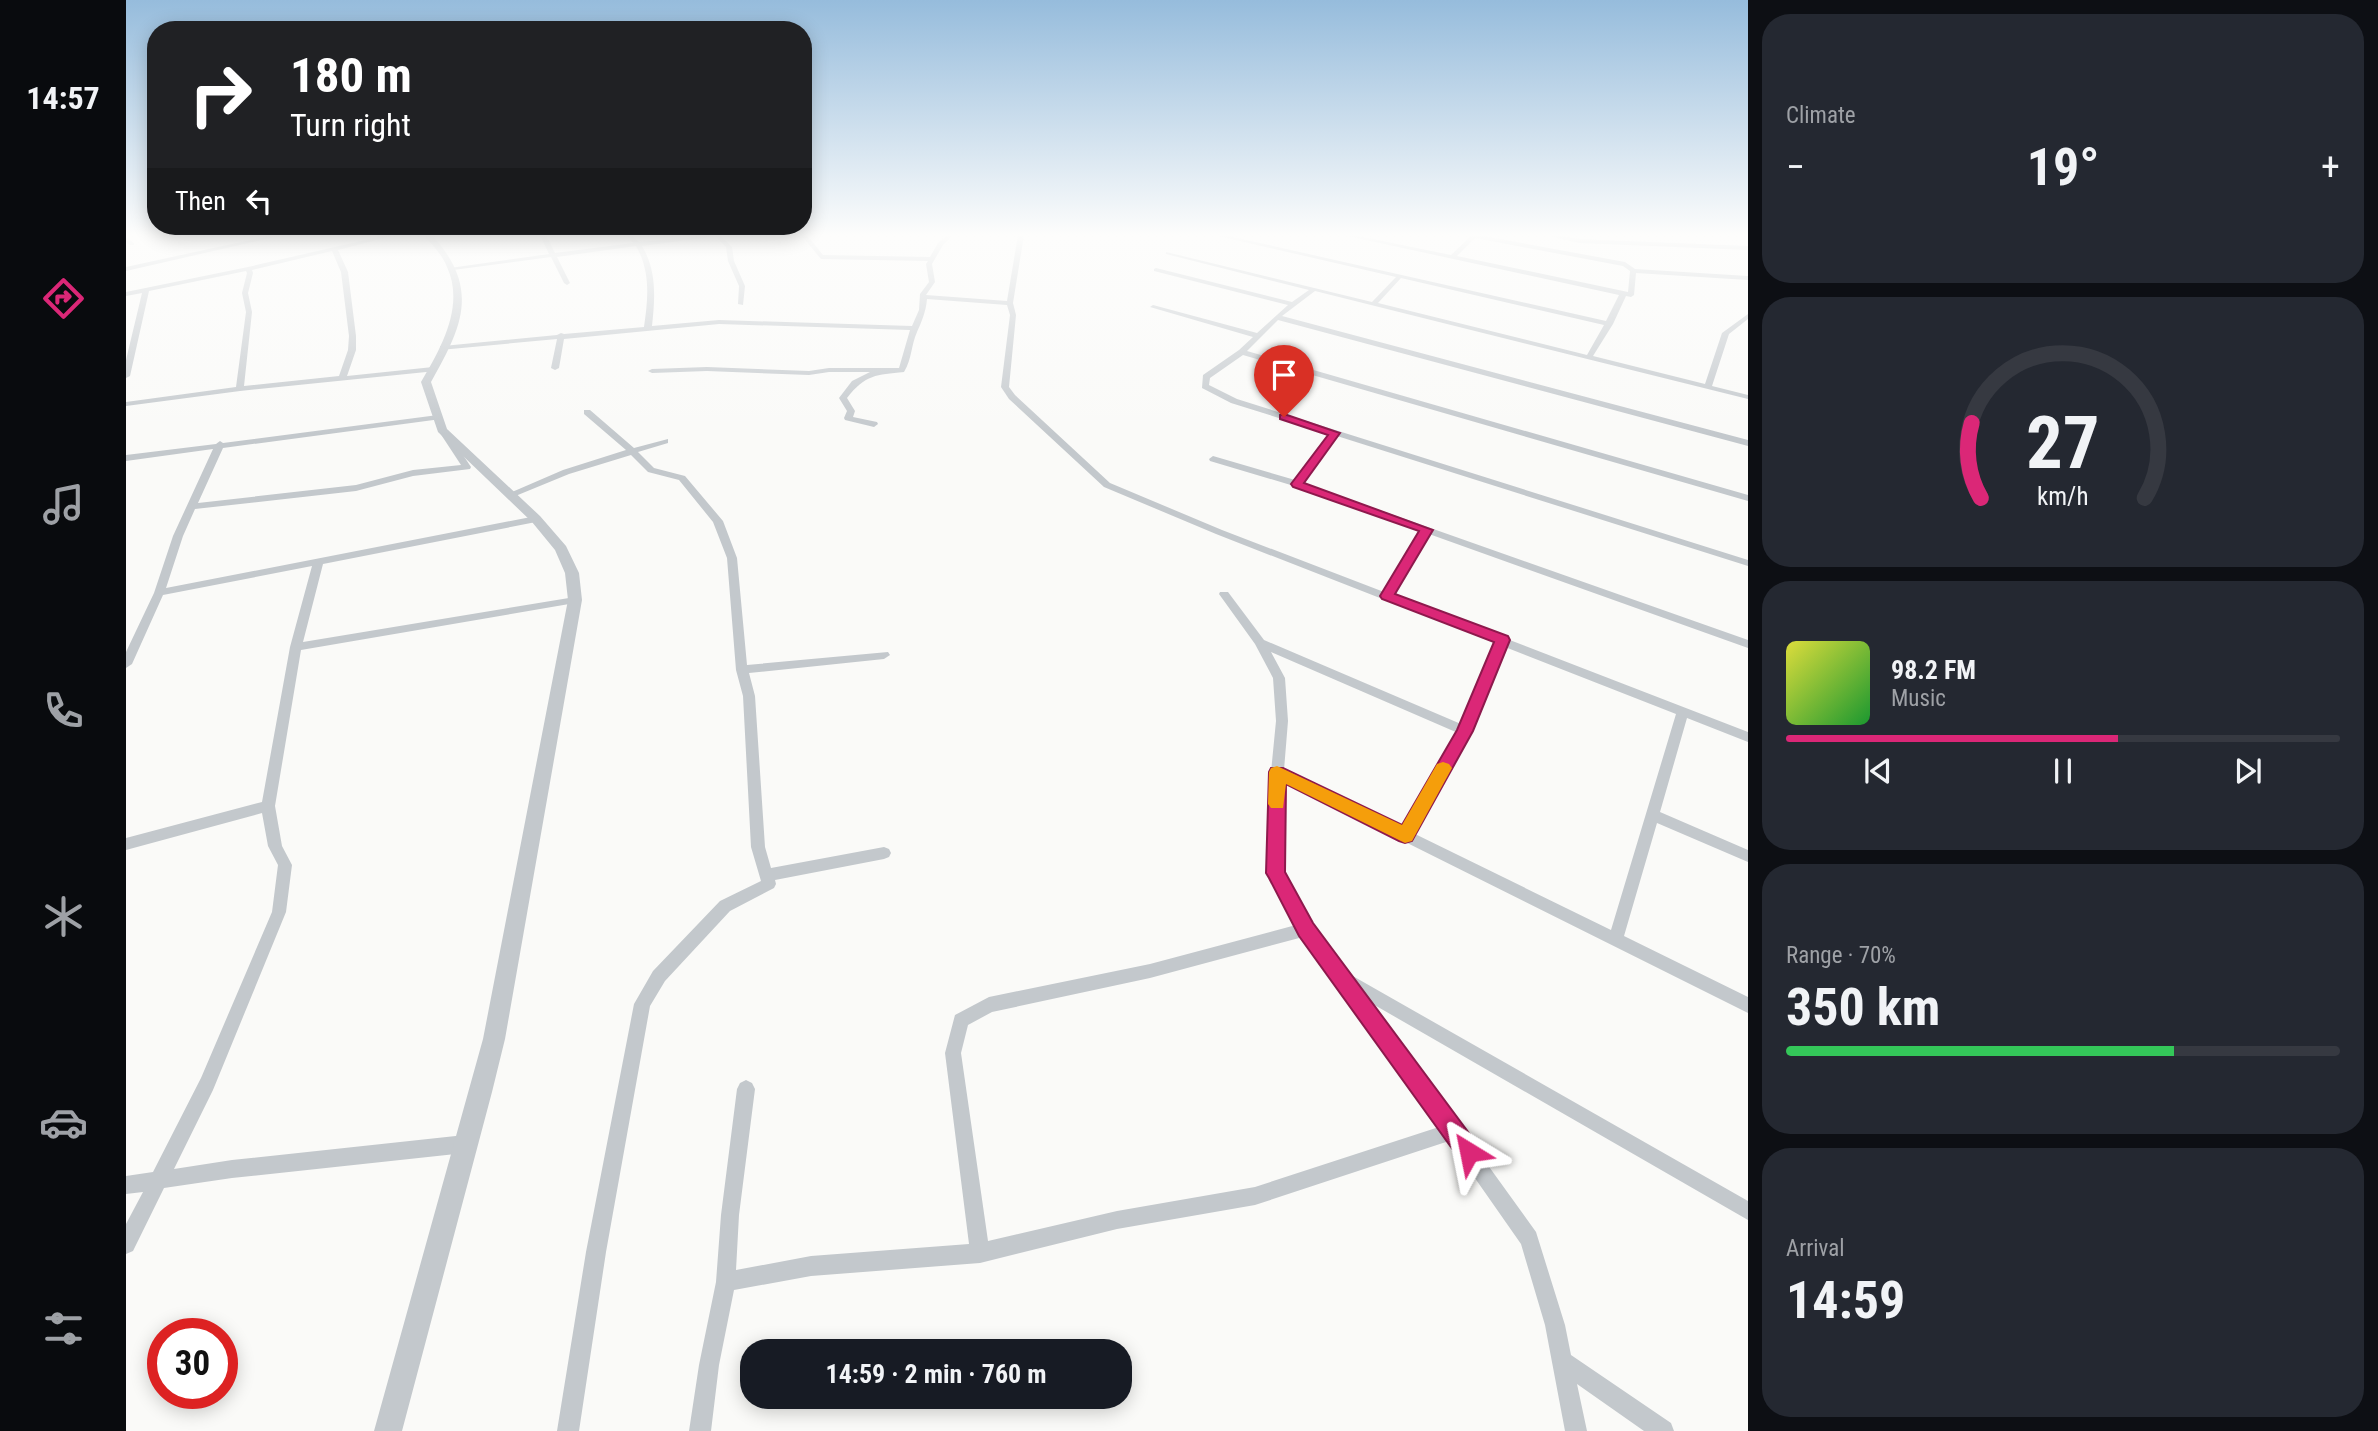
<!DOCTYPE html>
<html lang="en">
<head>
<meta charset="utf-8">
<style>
	:root { --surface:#171b24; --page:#242831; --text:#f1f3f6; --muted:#9ea1a6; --line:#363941; --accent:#db2777 }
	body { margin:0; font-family:"Roboto Condensed",sans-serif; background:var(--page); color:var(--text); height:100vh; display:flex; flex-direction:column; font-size:26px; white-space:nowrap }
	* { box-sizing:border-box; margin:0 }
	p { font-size:23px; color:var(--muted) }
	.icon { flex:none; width:38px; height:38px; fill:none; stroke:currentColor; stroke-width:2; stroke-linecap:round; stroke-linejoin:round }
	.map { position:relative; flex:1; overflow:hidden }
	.sheet { display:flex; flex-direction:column; gap:14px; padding:14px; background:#0d0f14; width:630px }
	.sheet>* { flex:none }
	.hud { position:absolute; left:21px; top:21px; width:665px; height:214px; border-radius:28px; box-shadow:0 4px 18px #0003; background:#202124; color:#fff; overflow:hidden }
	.speed { position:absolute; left:21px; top:1318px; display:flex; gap:14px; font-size:35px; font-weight:700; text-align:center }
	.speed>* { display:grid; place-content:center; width:91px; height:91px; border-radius:50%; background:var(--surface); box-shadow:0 4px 18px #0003; line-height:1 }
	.speed .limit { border:10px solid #d22; background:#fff; color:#111 }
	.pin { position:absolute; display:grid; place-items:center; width:60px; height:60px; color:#fff; margin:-72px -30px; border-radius:50% 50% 50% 0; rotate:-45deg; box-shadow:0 0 7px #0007 }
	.pin .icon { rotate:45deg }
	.me { position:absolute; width:77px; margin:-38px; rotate:325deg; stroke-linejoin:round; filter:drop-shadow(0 0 5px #0008) }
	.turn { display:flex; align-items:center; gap:24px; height:147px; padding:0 28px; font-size:32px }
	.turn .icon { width:91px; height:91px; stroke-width:2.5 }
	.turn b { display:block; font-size:49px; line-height:60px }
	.then { display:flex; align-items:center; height:66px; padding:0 28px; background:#0003; gap:14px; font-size:26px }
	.big { font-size:52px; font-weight:700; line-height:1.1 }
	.sheet .tile { flex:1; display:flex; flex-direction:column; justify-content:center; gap:10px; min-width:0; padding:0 24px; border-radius:28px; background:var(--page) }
	.sheet .dial { align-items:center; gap:0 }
	.dial svg { height:182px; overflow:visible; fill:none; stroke:var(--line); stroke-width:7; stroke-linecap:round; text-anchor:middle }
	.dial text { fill:var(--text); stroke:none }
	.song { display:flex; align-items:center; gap:21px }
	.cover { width:84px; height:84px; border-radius:10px; background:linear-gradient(135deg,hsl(60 70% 55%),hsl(130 70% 35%)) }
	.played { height:7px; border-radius:4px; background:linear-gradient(90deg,var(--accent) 60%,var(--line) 60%) }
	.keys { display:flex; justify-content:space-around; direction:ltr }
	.heat { display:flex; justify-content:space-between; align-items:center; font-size:38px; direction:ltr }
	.charge { height:10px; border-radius:5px; background:linear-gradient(90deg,#34c759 70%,var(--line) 0) }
	.trip { position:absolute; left:614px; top:1339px; width:392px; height:70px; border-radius:28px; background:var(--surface); box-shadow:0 4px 18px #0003; font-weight:700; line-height:70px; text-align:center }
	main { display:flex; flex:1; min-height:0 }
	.menu { display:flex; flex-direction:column; width:126px; justify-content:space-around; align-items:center; background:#090b0e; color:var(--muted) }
	.menu .icon { width:49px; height:49px }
	.menu .current { color:var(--accent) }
	.menu b { font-size:32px; color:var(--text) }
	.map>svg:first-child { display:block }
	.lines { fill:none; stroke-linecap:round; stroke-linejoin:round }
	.minor { fill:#c3c8cc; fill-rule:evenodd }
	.tertiary { fill:#c3c8cc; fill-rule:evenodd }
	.route { fill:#db2777; stroke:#8e194d; stroke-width:2 }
	.slow { fill:#f59e0b }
</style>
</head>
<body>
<main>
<nav class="menu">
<b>14:57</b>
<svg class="icon current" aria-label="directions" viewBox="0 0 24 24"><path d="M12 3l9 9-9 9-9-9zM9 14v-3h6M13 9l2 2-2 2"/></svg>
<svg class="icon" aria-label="music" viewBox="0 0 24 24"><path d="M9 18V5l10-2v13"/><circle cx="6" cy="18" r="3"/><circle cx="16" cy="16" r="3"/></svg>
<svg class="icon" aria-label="phone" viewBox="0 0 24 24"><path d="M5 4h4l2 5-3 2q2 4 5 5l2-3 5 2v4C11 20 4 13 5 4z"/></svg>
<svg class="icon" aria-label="climate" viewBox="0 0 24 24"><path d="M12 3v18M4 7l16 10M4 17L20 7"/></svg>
<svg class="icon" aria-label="car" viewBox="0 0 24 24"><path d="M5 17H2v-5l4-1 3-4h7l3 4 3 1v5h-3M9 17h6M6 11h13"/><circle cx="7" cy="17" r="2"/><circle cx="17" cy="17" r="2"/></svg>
<svg class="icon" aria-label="filters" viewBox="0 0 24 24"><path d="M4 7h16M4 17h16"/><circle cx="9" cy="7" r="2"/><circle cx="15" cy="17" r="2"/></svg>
</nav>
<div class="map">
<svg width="1622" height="1431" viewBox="0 0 1622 1431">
	<rect width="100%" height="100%" fill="#fafaf8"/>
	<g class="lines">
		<!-- minor -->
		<path class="minor" d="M147 235H157L0 271V267Z
			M261 235H270L212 250 222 272 230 336V350L221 376 307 367 311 369 310 371 114 391 0 406V402L110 387 120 312 116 293 121 273 120 271 23 291 4 376 0 378V360L16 293 0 296V292L122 267ZM206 251 215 272 223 336 222 350 213 376 118 386 126 312 122 293 127 273 126 270Z
			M414 235H420L429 253 507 243 500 235H506L513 242 588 235 585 237 516 246C531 271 529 298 526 326L593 320 786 326 793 310 794 294 803 282 800 264 802 261 695 259 675 235H681L697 255 804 257 812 243 821 235H827L817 245 806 264 809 282 800 295 881 301 892 235H898L887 303 890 315 883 387 889 395 984 483 1096 530 1258 592 1294 531 1168 486 1084 461 1083 459 1087 456 1169 480 1204 434 1105 403 1076 388 1077 375 1113 350 1127 337 1024 307 1027 305 1131 333 1162 305 1028 271V269L1030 268 1166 302 1183 290 1040 254V252L1246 302 1270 277 1088 235H1098L1480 321 1493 295 1217 235H1227L1325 255 1346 235H1352L1499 262 1509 269 1622 276V280L1510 273 1508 295 1505 297 1500 296 1487 324 1467 356 1579 384 1596 333 1622 314V319L1603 334 1586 386 1622 395V399L1189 291 1156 316 1622 440V446L1152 320 1121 351 1622 495V501L1117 355 1084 378 1083 385 1111 399 1622 560V566L1211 436 1177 483 1622 640V648L1303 534 1267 595 1622 732V742L1561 718 1534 812 1622 850V862L1531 823 1498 936 1622 997V1013L1157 781V873L1185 924 1225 975 1622 1201V1220L1245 1003 1410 1232 1439 1325 1445 1355 1545 1423 1548 1431H1518L1451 1384 1461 1431H1439L1419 1325 1395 1244 1323 1141 1129 1205 991 1229 854 1263 685 1276 608 1290 593 1365 585 1431H563L573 1365 590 1282 595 1215 611 1089 614 1083 620 1080 626 1083 629 1089 613 1215 610 1270 685 1256 843 1244 819 1053 829 1015 863 997 1024 964 1170 925 1143 873 1145 772 1150 721 1147 678 1129 644 1093 594 1094 592H1102L1138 640 1335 724 1369 643 1090 534 978 487 883 399 875 387 884 315 881 305 801 299C800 312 795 323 791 332 785 345 786 359 778 372 750 375 740 374 721 398L729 411 727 417 751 422 752 424 748 427 719 420 718 418 721 411 713 398 726 381 744 372H703L683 375 581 371 526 373 522 371 526 369 581 367 683 371 703 368H773L784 330 593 324 438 339 433 368 429 370 425 368 431 339 314 350V346H317L431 335 435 333 438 334 518 327C522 299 525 272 510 246L431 257 444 283 441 285 438 283 425 257 327 270 324 268 423 254ZM1349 238 1497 266 1504 271 1502 292 1331 256ZM1275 278 1478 325 1461 355 1252 303ZM1379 647 1550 714 1485 930 1287 833 1345 731ZM1145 652 1332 733 1276 828 1158 770 1162 721 1159 678ZM1177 937 1213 984 1313 1127 1129 1187 991 1211 862 1241 835 1053 842 1025 866 1012 1024 978Z
			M588 235H594L606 247 608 261 619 286 617 305 612 304 613 286 602 261 600 247Z
			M1419 235H1430L1453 239 1622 246V250L1453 243Z
			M0 237 8 243V245H4L0 242Z
			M458 410H464L508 448 542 439V443L512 452 528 468 559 476 597 521 611 558 621 665 762 652 764 655 758 659 623 673 629 696 639 847 645 868 758 847 763 849 765 853 763 857 758 859 649 880 650 884 648 888 604 911 539 981 524 1006 480 1252 453 1431H431L460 1252 508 1004 527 971 594 901 635 881 625 847 617 696 610 670 601 558 587 522 553 480 522 472 505 455 443 474 387 497H381L379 495 437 470 500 450 458 414Z
			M312 415 316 417 315 419 97 448 72 503 230 485 287 470 335 465 314 433 318 430 321 431 345 467 344 469 287 476 230 491 69 509 57 536 40 588 410 516 415 519 410 522 197 564 177 642 449 597 454 600 449 603 175 650 149 806 156 846 166 865 160 912 87 1090 48 1169 106 1160 339 1135 345 1138 348 1144 345 1150 339 1153 106 1178 38 1188 7 1251 0 1254V1224L17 1192 0 1194V1176L27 1172 75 1078 146 912 152 865 142 846 136 813 0 850V838L136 802 164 647 186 566 37 595 6 664 0 668V652L28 593 47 536 87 449 0 461V455L90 444 94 441 97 443Z"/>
		<!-- tertiary -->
		<path class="tertiary" d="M298 235H306C354 288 337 326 305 382L321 429 414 516 440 546 453 573 456 600 379 1039 366 1092 276 1431H248L357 1039 442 600 439 573 429 550 406 522 312 432 295 382C315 348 339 306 321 267 316 254 306 245 298 235Z"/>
	</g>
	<!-- sky -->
	<linearGradient id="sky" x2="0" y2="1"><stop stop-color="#96bcdc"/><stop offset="0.54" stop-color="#fdfdfc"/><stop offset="1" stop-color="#fdfdfc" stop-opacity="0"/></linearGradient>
	<rect width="1622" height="435" fill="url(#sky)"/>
	<!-- route -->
	<path class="route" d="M1158 414 1214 433 1178 483 1307 530 1269 594 1382 636 1384 640 1347 731 1286 841 1279 843 1273 841 1160 784 1159 872 1187 923 1351 1144 1354 1152 1351 1161 1343 1164 1335 1161 1173 936 1143 878 1140 873 1143 772 1145 768H1157L1276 825 1331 730 1368 642 1256 599 1254 596 1293 531 1167 487 1165 484 1202 435 1154 419V415Z"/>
	<!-- slow -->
	<path class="slow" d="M1317 762 1323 764 1326 768 1286 841 1279 843 1160 784 1157 808H1145L1142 804 1143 772 1145 768 1151 766 1276 825 1311 764Z"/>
</svg>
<div class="speed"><div class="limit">30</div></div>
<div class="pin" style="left:1158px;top:417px;background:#d93025"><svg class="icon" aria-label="arrive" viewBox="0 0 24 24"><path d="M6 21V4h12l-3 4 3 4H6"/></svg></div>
<svg class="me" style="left:1343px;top:1152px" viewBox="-20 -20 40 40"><path d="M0-17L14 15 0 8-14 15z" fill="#db2777" stroke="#fff" stroke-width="4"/></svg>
<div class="trip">14:59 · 2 min · 760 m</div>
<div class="hud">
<div class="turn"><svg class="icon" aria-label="right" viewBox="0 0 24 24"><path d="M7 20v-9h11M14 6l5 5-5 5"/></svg><div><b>180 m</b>Turn right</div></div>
<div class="then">Then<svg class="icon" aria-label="left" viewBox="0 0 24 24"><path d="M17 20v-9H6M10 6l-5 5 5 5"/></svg></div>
</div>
</div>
<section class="sheet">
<div class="tile"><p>Climate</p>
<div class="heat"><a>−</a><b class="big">19°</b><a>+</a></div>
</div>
<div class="tile dial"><svg viewBox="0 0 100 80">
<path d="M14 69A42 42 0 1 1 86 69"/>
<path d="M14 69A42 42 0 0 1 10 36" stroke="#db2777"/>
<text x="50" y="56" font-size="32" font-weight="700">27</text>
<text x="50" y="72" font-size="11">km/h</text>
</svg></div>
<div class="tile">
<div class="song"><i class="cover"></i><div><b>98.2 FM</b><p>Music</p></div></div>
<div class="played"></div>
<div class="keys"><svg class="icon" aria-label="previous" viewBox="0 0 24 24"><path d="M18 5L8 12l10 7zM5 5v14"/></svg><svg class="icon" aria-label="pause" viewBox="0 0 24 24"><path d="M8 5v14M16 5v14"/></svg><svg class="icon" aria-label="next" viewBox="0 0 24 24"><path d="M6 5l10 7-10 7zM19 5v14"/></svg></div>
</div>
<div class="tile"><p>Range · 70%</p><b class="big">350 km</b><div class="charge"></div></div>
<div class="tile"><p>Arrival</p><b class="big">14:59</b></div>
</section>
</main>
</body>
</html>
